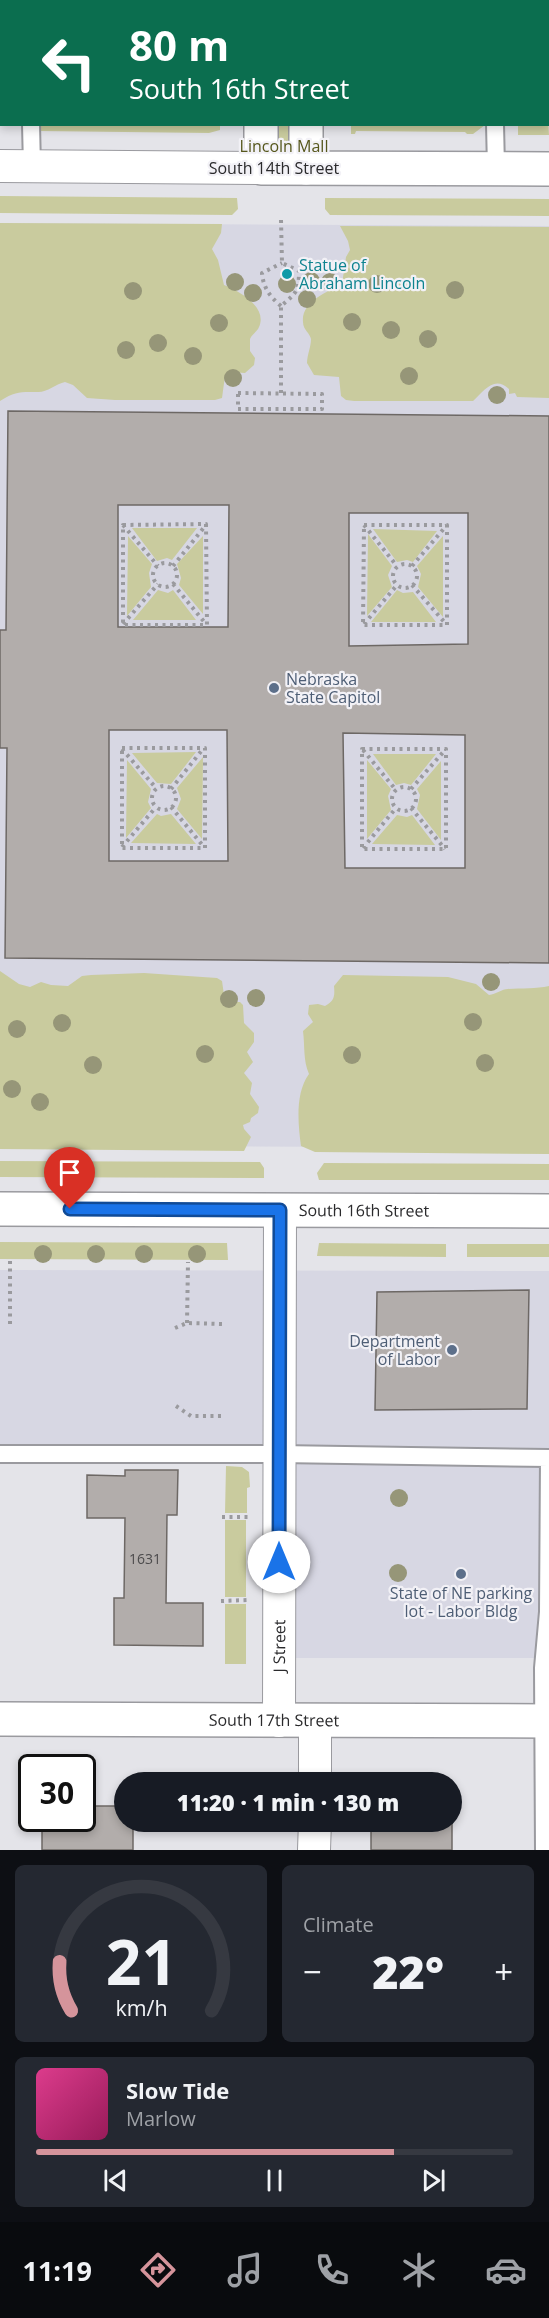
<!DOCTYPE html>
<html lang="en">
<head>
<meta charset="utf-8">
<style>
	:root { --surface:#171b24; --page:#242831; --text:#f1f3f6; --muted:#9ea1a6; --line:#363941; --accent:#d5949b }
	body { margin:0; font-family:"Open Sans",sans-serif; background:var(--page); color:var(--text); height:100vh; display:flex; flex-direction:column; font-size:22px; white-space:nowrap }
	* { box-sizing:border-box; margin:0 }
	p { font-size:20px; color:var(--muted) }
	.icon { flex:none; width:33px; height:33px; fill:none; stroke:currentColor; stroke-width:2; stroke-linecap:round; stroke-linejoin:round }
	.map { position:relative; height:1850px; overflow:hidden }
	.drawer { display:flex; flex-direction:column; gap:15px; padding:15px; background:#0d0f14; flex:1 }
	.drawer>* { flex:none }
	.guide { position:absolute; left:0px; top:0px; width:549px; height:126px; box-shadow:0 3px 9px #0003; background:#0b6e4f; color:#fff; overflow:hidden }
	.speed { position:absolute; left:18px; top:1754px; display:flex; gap:12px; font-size:30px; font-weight:700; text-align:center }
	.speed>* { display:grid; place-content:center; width:78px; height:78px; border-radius:50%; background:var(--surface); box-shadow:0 3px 9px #0003; line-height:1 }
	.speed .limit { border:3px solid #111; border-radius:9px; background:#fff; color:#111 }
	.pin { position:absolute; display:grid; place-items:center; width:51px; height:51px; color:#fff; margin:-62px -26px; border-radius:50% 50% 50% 0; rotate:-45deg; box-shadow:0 0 6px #0007 }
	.pin .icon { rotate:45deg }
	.me { position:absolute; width:66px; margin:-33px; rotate:0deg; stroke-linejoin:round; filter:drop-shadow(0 0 4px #0008) }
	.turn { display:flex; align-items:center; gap:21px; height:126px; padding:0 30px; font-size:27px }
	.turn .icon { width:78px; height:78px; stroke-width:2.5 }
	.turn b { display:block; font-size:42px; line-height:51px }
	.big { font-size:45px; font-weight:800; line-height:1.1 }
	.drawer .card { flex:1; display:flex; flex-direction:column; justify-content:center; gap:9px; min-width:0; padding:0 21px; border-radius:9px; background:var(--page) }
	.drawer .dial { align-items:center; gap:0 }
	.dial svg { height:156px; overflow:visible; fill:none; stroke:var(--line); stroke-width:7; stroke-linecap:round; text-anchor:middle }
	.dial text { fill:var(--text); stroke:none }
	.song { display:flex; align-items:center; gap:18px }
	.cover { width:72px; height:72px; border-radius:9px; background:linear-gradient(135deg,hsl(330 70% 55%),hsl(330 70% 35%)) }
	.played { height:6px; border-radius:3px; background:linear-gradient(90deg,var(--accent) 75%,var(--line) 75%) }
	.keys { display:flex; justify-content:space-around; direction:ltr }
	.heat { display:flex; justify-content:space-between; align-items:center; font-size:33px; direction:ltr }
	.drawer .tiles { flex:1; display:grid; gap:15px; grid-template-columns:1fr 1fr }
	.card:last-child { grid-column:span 2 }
	.trip { position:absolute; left:114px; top:1772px; width:348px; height:60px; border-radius:30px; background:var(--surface); box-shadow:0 3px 9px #0003; font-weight:800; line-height:60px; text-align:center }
	.menu { display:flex; height:96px; justify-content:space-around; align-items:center; background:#090b0e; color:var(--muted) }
	.menu .icon { width:42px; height:42px }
	.menu .on { color:var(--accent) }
	.menu b { font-size:27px; color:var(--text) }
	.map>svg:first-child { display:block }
	.built { fill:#d7d7e3 }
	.green { fill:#c9cb9e }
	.building { fill:#b2adab; stroke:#6d6865; stroke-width:1.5; fill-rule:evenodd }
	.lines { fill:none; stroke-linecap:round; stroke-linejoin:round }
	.lane-casing { stroke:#9a9a9f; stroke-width:20 }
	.street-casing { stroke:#9a9a9f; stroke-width:34 }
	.secondary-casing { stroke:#9a9a9f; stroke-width:36 }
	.path { stroke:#9a9a9e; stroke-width:4; stroke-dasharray:3 4.5; stroke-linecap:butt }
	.lane { stroke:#fff; stroke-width:16 }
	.street { stroke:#fff; stroke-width:32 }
	.secondary { stroke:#fff; stroke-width:33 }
	.tree { fill:#969678 }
	.route-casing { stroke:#114b97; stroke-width:15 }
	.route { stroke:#1a73e8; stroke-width:10 }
	.culture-dot { fill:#0f9aa8; stroke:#f2f1f6; stroke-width:2 }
	.service-dot { fill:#5c6f8a; stroke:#f2f1f6; stroke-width:2 }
	.labels { text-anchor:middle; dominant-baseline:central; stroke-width:4.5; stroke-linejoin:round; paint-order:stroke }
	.number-label { font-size:14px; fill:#4c4b4c }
	.park-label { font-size:16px; fill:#56571c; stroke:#f2f1f6 }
	.street-label { font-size:16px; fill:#2a2a2c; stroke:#f2f1f6 }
	.culture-label { font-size:16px; fill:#0d838f; stroke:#f2f1f6; text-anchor:start }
	.service-label { font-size:16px; fill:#4e5e75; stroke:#f2f1f6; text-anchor:start }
</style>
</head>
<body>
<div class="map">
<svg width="549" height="1850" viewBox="0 0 549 1850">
	<rect width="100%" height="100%" fill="#e4e4e9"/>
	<!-- built -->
	<path class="built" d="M0 0H214L2 2 0 103Z
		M490 0H549V111L548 2Z
		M0 223 549 226V1148L0 1145Z
		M0 1270 549 1271V1658H279L278 1454H0Z"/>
	<!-- green -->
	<path class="green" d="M548 117 549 135H518V125L548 124Z
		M220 124V130L209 133 40 131 36 130 35 125Z
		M261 125H306V168H261Z
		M351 125V124L485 125 473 134H467L465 132 356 131 355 134H351Z
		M0 196 237 198 238 209 232 215 0 213Z
		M325 198 549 199V216L330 215 325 209Z
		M0 223 222 224 221 233 212 249 218 260 224 285C239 291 268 307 259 327 257 332 252 334 250 339V351L255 358 254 365 245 373 229 372 225 376 222 398 215 400H115L87 398 73 385 65 382C56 384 46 393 37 392 20 392 16 391 0 401Z
		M340 226 549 227V398L517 397 515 393 509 394V389C494 375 484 391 473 401H354L346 400 341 396 339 377 314 375 307 363C307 355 311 347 311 339 310 333 303 330 303 322 301 302 327 292 342 284L346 257 350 250 348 241Z
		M132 528H197L172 560 167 558 157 561Z
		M373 529 437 531 413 562 407 560 397 562Z
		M368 534 392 566 388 575 392 587 367 616Z
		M128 536 152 564 149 573 151 587 127 616Z
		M203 536V614L179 585 181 578 177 564Z
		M443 536V617L418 587 421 574 417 566Z
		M158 590 168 593 173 590 196 620H133Z
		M397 590 403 593 413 592 436 622H371Z
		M196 752 171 784 157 783 132 753Z
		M373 754H436L411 785 404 783 396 785Z
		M203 757 202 839 177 809 181 799 177 788Z
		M127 760 151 789 148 802 151 808 126 838Z
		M367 760 391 789 388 796 391 810 367 839Z
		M441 761V840L417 809 420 795 417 789Z
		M157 814 161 816 171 814 196 844 131 843Z
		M397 815 407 817 412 815 435 845 372 844Z
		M0 971 19 984 30 987 41 982 51 985 68 986 82 976 91 975 144 973 217 978 222 981 225 1002H240L243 1005 244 1023 254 1033V1042L247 1052 253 1062 244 1073 252 1083 250 1094 259 1107 258 1113 251 1118 250 1122 243 1125 244 1129 251 1137 244 1151 0 1149Z
		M343 975 448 977 476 984 489 995C496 994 502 989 508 989 522 988 536 989 549 986V1154L315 1152 301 1146C298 1124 295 1093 309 1074 303 1060 305 1047 303 1031L313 1022 308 1014 309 1005 318 1004 325 1006C334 1001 335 997 334 986Z
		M0 1161 260 1162 264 1168V1178L0 1177Z
		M324 1163 549 1164V1180H319L317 1173Z
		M0 1242 227 1243 228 1260 0 1259Z
		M319 1243 446 1244V1257L317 1256Z
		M467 1244H549V1257H467Z
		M226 1466 242 1467 249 1472 250 1487 247 1488V1513H225Z
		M225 1520H246V1597H225Z
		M225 1604H246V1664H225Z"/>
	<!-- building -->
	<path class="building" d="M8 411 549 416V963L5 958 7 748H0V630H6ZM118 505H229L228 627H118ZM349 513H468V644L349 646ZM109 730H227L228 861H109ZM343 733 465 735V868H345Z
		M529 1290 527 1409 375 1410 377 1292Z
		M125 1470H178L177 1515H167L166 1603H203V1646L114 1645V1598H124L125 1518H87V1475L125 1476Z
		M90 1806H124V1821H133V1850H42V1818H90Z
		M371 1821H452V1850H371Z"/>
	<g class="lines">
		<!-- lane casing -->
		<g class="lane-casing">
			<path id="lane" d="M494 0V2
				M28 2V0
				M31 124 32 167
				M495 124 496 168
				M0 1454H279L549 1458 548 1612 543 1668 544 1850"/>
		</g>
		<!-- street casing -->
		<g class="street-casing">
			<g id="street">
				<path d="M0 166 261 168"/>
				<path id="s1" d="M279 1721 280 1211"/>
				<path d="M315 1782V1721"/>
				<path d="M314 1850 315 1821"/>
			</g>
		</g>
		<!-- secondary casing -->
		<g class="secondary-casing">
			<g id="secondary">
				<path d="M262 2V0"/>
				<path d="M307 2V0"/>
				<path d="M261 124V168L549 169"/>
				<path d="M306 124V168"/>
				<path id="s2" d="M0 1209 549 1211"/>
				<path id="s3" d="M0 1719 549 1721"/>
			</g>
		</g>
		<!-- path -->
		<path class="path" d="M281 306C270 297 263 287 262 273L282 263
			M238 393 322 394V409H238Z
			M281 393V306C296 293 299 292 299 271L282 263 281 220
			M206 524 207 625H123V525Z
			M123 525 158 566
			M364 525H447V625H363Z
			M364 525 397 566
			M153 575a12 12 0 1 1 24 0a12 12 0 1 1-24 0Z
			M393 576a12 12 0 1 1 24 0a12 12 0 1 1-24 0Z
			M173 566 206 525
			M412 566 447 525
			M173 584 206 624
			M412 585 446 624
			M123 624 158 584
			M364 624 397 585
			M122 748H205V848H122Z
			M122 749 156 788
			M362 749H446V849H362Z
			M363 750 396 790
			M152 798a12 12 0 1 1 24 0a12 12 0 1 1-24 0Z
			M392 799a12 12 0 1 1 24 0a12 12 0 1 1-24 0Z
			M171 789 203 749
			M411 789 445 750
			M171 807 204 847
			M411 808 445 849
			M122 847 156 807
			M363 848 396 808
			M10 1261V1328
			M187 1323 188 1262
			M175 1328 187 1323 223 1324
			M176 1406 191 1416H224
			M222 1517H249
			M221 1601 248 1600"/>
		<!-- lane -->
		<use href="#lane" class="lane"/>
		<!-- street -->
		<use href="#street" class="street"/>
		<!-- secondary -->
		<use href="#secondary" class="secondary"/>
	</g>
	<!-- trees -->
	<g class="tree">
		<circle cx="311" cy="281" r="9"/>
		<circle cx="235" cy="282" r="9"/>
		<circle cx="330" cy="282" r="9"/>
		<circle cx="287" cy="284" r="9"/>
		<circle cx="377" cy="284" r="9"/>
		<circle cx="455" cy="290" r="9"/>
		<circle cx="133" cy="291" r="9"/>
		<circle cx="253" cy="293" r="9"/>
		<circle cx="307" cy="299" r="9"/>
		<circle cx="352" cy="322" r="9"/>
		<circle cx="219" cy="323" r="9"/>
		<circle cx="391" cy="330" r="9"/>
		<circle cx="428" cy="339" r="9"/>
		<circle cx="158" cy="343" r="9"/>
		<circle cx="126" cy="350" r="9"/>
		<circle cx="193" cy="356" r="9"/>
		<circle cx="409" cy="376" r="9"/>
		<circle cx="233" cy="378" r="9"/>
		<circle cx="497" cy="395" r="9"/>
		<circle cx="491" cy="982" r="9"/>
		<circle cx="256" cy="998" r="9"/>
		<circle cx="229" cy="999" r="9"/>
		<circle cx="473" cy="1022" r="9"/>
		<circle cx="62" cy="1023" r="9"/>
		<circle cx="17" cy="1029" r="9"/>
		<circle cx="205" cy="1054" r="9"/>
		<circle cx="352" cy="1055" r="9"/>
		<circle cx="485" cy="1063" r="9"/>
		<circle cx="93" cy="1065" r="9"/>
		<circle cx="12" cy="1089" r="9"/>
		<circle cx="40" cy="1102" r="9"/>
		<circle cx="43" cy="1254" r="9"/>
		<circle cx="96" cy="1254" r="9"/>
		<circle cx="144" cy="1254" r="9"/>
		<circle cx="197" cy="1254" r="9"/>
		<circle cx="399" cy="1498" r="9"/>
		<circle cx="398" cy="1573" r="9"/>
	</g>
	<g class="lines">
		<!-- route casing -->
		<g class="route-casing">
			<path id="route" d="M70 1209 280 1210 279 1562"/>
		</g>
		<!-- route -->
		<use href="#route" class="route"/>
	</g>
	<!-- markers -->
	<circle class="culture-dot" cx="287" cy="274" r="6"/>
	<g class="service-dot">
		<circle cx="274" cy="688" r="6"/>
		<circle cx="452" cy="1350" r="6"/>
		<circle cx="461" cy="1574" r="6"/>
	</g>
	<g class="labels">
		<!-- number labels -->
		<g class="number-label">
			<text x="145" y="1558">1631</text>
		</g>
		<!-- park labels -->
		<g class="park-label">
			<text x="284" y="146">Lincoln Mall</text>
		</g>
		<!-- street labels -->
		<g class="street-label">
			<text x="274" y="168">South 14th Street</text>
			<text stroke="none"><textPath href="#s2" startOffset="364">South 16th Street</textPath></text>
			<text stroke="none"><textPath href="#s1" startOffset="75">J Street</textPath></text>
			<text stroke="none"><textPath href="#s3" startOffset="274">South 17th Street</textPath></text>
		</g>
		<!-- culture labels -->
		<g class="culture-label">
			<text x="299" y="265">Statue of<tspan x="299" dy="18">Abraham Lincoln</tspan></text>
		</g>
		<!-- service labels -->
		<g class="service-label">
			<text x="286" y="679">Nebraska<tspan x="286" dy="18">State Capitol</tspan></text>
			<text x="440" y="1341" text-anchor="end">Department<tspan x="440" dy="18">of Labor</tspan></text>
			<text x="461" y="1593" text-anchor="middle">State of NE parking<tspan x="461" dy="18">lot - Labor Bldg</tspan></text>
		</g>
	</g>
</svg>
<div class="speed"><div class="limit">30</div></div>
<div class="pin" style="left:70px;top:1209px;background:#d93025"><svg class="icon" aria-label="arrive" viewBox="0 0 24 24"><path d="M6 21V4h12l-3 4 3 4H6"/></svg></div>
<svg class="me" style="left:279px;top:1562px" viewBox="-20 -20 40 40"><circle r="19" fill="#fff"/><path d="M0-13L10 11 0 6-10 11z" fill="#1a73e8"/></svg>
<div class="trip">11:20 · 1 min · 130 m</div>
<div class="guide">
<div class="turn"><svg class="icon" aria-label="left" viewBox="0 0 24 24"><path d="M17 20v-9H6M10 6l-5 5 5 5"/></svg><div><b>80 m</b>South 16th Street</div></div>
</div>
</div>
<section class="drawer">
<div class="tiles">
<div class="card dial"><svg viewBox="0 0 100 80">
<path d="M14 69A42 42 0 1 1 86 69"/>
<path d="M14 69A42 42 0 0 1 8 44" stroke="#d5949b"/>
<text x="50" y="56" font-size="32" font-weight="700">21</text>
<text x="50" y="72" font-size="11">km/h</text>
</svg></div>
<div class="card"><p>Climate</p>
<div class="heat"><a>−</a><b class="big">22°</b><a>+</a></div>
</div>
<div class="card">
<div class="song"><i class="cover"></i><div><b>Slow Tide</b><p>Marlow</p></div></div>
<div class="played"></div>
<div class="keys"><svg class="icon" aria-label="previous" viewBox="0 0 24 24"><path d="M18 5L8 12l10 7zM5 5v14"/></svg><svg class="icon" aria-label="pause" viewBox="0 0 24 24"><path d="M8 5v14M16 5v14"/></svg><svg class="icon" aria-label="next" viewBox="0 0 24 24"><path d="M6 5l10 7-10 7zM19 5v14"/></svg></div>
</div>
</div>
</section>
<nav class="menu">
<b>11:19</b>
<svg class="icon on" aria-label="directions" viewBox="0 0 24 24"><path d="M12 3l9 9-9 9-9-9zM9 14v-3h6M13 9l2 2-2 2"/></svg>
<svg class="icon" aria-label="music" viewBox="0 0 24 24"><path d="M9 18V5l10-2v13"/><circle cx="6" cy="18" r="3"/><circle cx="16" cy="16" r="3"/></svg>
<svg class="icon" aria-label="phone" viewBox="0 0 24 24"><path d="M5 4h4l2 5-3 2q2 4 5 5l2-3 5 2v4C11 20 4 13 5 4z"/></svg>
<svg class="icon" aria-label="climate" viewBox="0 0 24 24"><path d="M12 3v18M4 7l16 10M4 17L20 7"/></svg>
<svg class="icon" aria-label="car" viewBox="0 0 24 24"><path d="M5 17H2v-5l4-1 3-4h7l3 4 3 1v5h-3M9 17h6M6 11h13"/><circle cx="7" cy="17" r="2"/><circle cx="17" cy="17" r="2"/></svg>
</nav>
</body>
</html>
